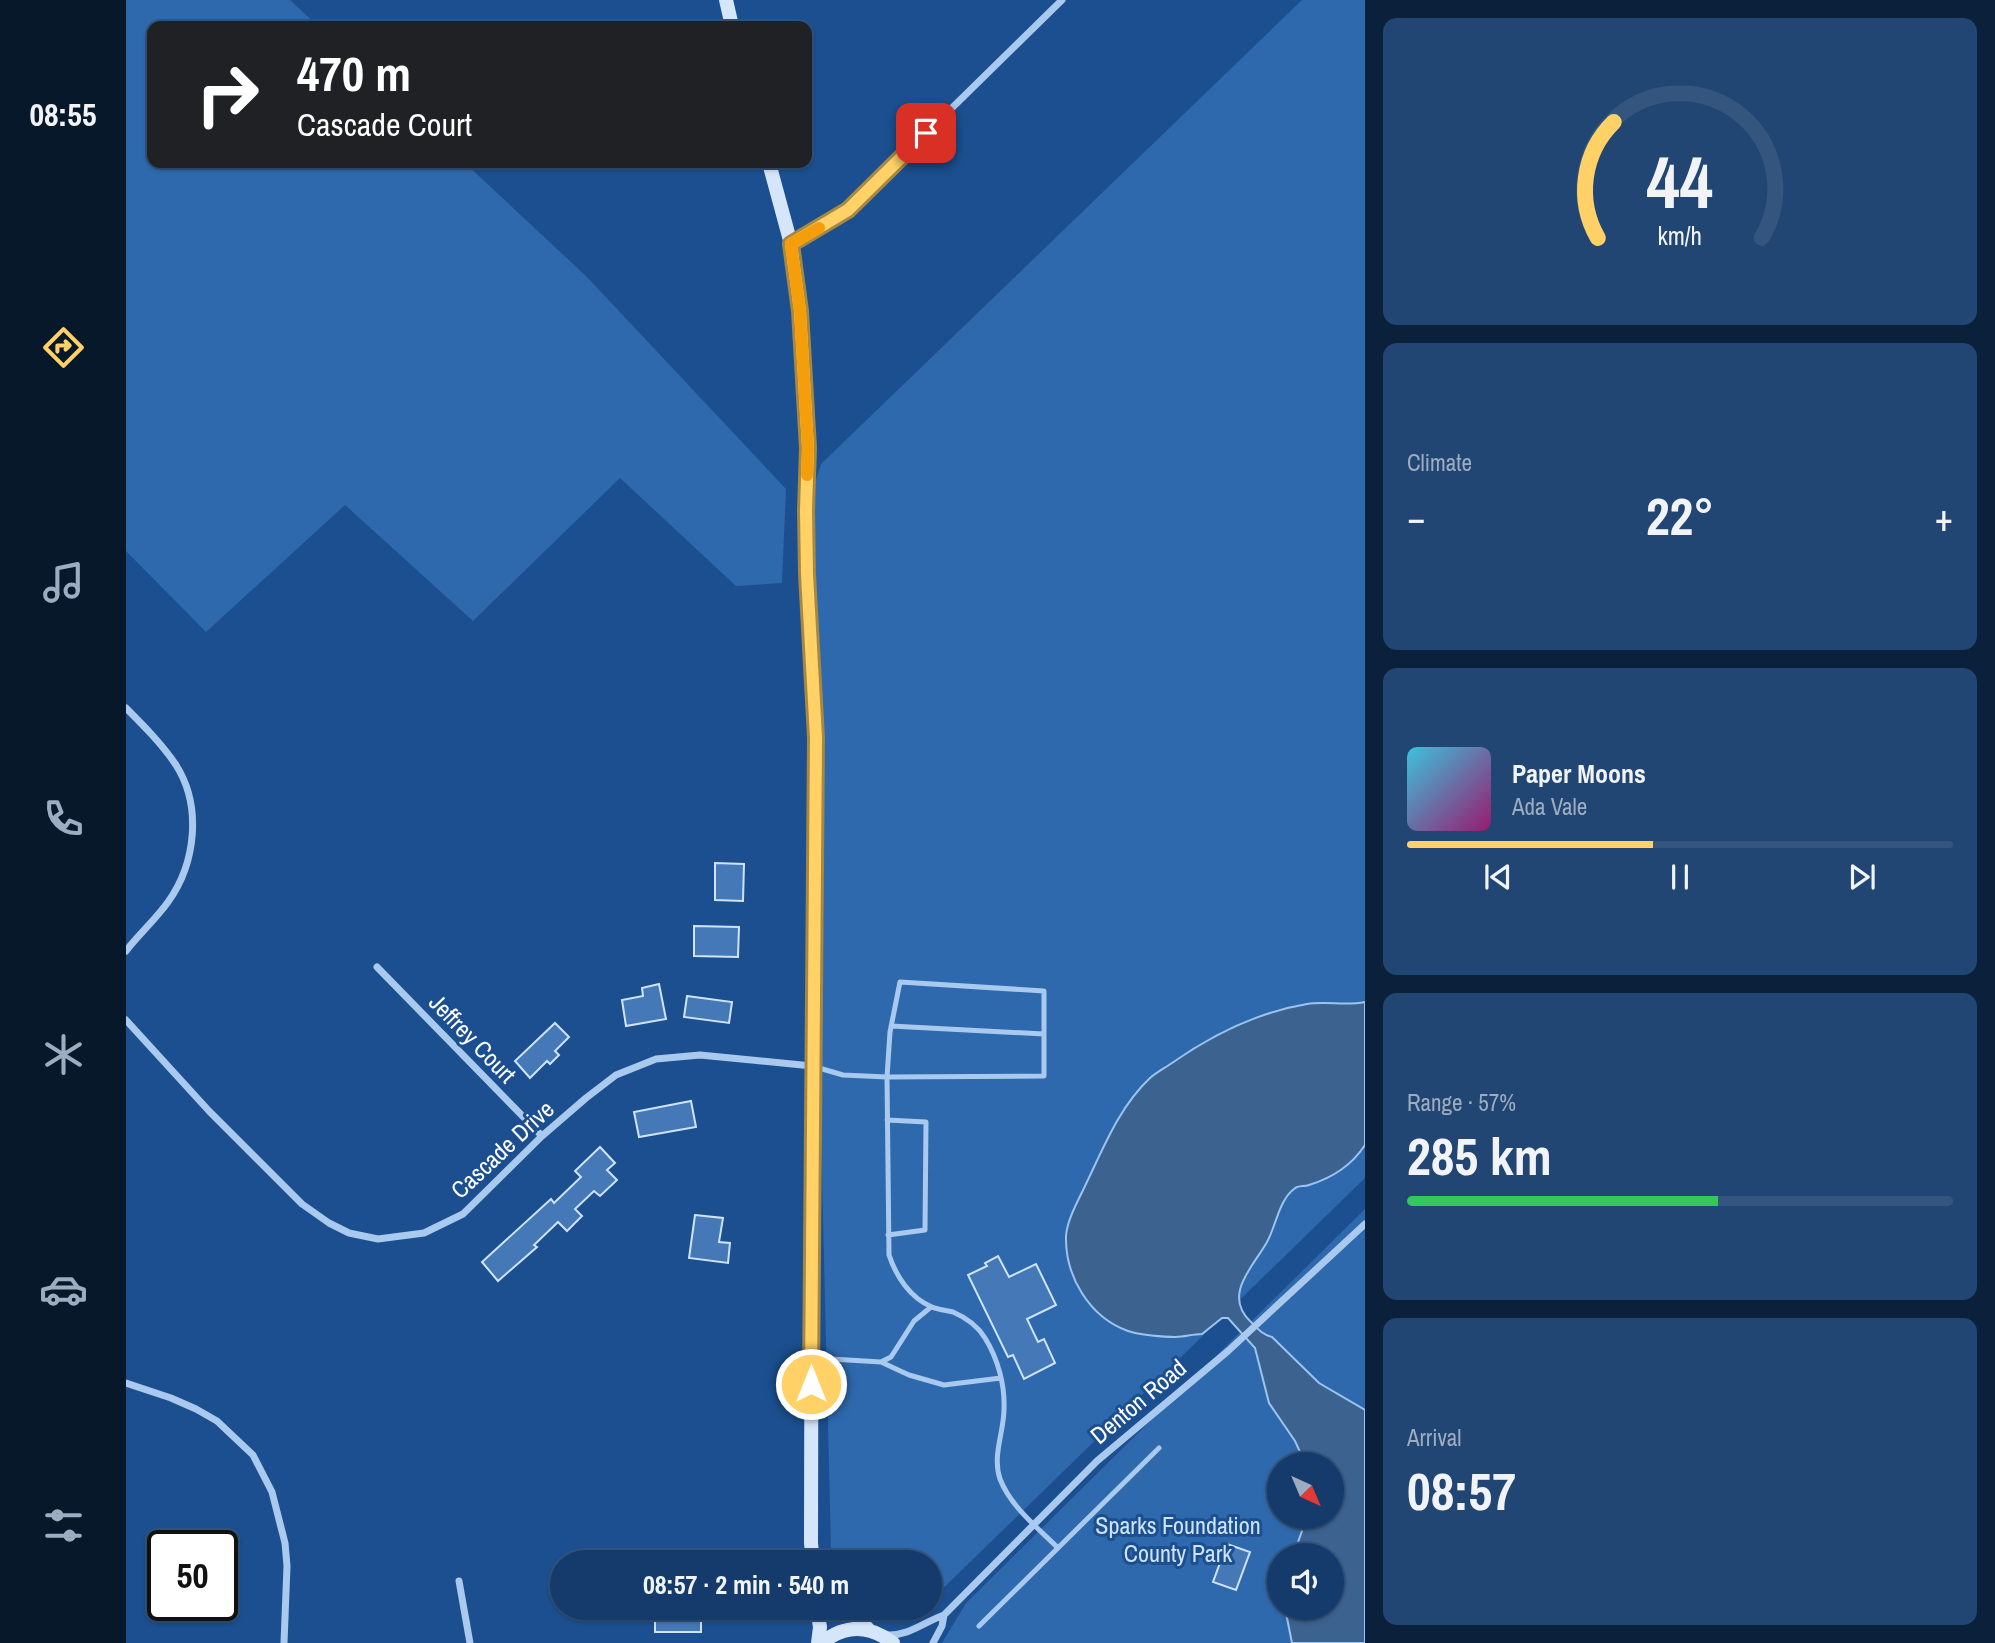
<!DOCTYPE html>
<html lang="en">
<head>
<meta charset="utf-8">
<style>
	:root { --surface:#143b6b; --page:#214673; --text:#f1f3f6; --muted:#9dadc1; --line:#33557e; --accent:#ffd166 }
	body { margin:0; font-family:"Archivo Narrow",sans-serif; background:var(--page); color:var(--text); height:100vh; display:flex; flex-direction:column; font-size:26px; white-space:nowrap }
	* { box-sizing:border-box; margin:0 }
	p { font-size:23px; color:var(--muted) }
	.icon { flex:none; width:38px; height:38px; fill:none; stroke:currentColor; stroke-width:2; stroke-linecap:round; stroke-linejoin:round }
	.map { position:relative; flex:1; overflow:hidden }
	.panel { display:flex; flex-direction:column; gap:18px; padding:18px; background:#0b203b; width:630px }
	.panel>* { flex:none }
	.hud { position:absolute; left:21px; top:21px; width:665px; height:147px; border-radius:14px; box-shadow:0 2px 5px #0004,0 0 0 2px var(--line); background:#202124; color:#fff; overflow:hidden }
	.needle { width:46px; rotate:136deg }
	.fabs { position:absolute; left:1141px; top:1452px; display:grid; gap:14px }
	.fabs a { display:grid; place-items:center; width:77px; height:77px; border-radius:50%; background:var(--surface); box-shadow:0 2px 5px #0004,0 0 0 2px var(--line); font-size:35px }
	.speed { position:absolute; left:21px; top:1530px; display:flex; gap:14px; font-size:35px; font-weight:700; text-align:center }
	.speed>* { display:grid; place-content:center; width:91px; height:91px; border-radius:50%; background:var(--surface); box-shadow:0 2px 5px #0004,0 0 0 2px var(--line); line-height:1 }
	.speed .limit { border:4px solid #111; border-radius:10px; background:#fff; color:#111 }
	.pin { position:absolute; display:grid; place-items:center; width:60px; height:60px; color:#fff; margin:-30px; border-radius:14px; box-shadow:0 4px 10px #0006 }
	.me { position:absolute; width:77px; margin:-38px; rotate:0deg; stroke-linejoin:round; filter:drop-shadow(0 0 5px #0008) }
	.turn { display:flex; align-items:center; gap:24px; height:147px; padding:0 35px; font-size:32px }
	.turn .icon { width:91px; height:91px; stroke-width:2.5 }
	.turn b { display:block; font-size:49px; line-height:60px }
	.big { font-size:52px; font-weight:700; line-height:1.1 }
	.panel .card { flex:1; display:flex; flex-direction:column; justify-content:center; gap:10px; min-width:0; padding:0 24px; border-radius:14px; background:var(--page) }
	.panel .dial { align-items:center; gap:0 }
	.dial svg { height:182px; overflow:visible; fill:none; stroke:var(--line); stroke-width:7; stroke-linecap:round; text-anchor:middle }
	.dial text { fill:var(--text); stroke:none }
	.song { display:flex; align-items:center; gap:21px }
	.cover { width:84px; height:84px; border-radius:10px; background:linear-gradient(135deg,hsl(190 70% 55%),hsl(320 70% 35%)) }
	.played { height:7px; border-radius:4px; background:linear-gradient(90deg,var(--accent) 45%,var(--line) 45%) }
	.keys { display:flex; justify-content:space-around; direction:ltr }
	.heat { display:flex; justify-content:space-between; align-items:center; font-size:38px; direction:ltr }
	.charge { height:10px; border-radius:5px; background:linear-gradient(90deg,#34c759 57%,var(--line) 0) }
	.trip { position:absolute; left:424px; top:1550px; width:392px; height:70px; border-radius:35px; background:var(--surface); box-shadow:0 2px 5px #0004,0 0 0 2px var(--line); font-weight:700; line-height:70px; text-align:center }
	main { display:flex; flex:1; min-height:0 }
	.tab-bar { display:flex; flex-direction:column; width:126px; justify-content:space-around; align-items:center; background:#08182b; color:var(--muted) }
	.tab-bar .icon { width:49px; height:49px }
	.tab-bar .selected { color:var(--accent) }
	.tab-bar b { font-size:32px; color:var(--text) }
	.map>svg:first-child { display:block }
	.green { fill:#2e69ad; fill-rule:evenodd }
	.water { fill:#3c6290; stroke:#9cc4f0; stroke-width:2 }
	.building { fill:#4478b7; stroke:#cfe3fa; stroke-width:2 }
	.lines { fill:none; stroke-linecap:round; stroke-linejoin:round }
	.service { stroke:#a9c9ee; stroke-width:5 }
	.minor { stroke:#a9c9ee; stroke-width:7 }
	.secondary { stroke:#d6e6fa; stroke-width:14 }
	.route-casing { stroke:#a68842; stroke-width:18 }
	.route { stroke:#ffd166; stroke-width:12 }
	.slow { stroke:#f59e0b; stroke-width:12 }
	.labels { text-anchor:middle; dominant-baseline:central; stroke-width:6; stroke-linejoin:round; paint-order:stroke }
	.street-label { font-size:24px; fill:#fff; stroke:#1b4f8f }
	.park-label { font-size:24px; fill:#cfe3fa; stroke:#1b4f8f }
</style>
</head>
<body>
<main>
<nav class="tab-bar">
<b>08:55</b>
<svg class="icon selected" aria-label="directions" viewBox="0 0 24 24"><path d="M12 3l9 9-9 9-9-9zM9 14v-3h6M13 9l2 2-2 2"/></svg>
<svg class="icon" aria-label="music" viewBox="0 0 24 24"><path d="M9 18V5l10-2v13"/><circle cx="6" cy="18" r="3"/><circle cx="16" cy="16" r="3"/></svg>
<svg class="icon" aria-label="phone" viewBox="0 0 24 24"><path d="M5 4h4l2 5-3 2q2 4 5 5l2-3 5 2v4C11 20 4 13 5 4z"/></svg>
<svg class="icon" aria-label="climate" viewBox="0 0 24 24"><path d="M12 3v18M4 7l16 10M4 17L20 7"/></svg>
<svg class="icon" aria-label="car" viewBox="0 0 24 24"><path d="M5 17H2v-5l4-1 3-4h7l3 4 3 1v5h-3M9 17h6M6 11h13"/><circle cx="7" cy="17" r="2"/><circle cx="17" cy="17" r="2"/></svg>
<svg class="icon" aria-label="filters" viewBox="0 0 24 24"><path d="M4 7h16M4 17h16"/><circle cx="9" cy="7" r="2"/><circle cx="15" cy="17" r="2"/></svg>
</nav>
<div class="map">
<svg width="1239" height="1643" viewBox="0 0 1239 1643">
	<rect width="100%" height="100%" fill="#1b4f8f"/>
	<!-- green -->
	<path class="green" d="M0 0H164L192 26H26V163H339L461 277 660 489 656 583 610 586 494 478 347 621 219 505 80 632 0 551Z
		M1176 0H1239V1178L803 1602V1563H710L705 1549 680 510 695 464Z
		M1239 1209V1643H816L840 1603ZM1153 1465H1206V1517H1153ZM1153 1556H1206V1608H1153Z
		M740 1608H797L767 1622 744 1613Z"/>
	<!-- water -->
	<path class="water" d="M1239 1002V1145C1226 1165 1206 1178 1183 1185 1178 1187 1172 1185 1168 1189 1153 1200 1150 1226 1141 1242 1127 1267 1096 1295 1125 1322 1132 1329 1137 1335 1146 1337L1193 1383 1239 1410V1643H1166L1159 1608H1206V1556H1167L1176 1531 1177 1517H1206V1465H1180L1169 1441 1143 1403 1129 1348 1102 1318H1096L1076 1334C1066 1334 1059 1337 1050 1337 1038 1337 1013 1335 1002 1331 963 1317 939 1276 940 1236 941 1220 952 1201 959 1186 977 1149 993 1107 1024 1078 1031 1072 1039 1068 1046 1063 1086 1035 1133 1012 1181 1004 1200 1001 1220 1006 1239 1002Z"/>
	<!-- building -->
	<path class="building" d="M589 863 618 864 617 901 589 900Z
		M568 926 613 927 612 957 568 956Z
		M533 984 540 1019 500 1026 496 1000 517 996 516 988Z
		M561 996 606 1002 603 1023 558 1017Z
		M429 1023 443 1037 429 1051 433 1055 424 1064 421 1061 404 1078 389 1061Z
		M565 1101 570 1127 513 1137 508 1112Z
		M474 1147 489 1163 481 1170 491 1180 474 1196 468 1191 449 1209 456 1216 441 1231 432 1222 408 1245 411 1247 372 1281 356 1262 425 1199 428 1203 455 1177 449 1171Z
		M569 1215 597 1218 593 1242 604 1243 602 1263 563 1258Z
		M872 1256 883 1277 910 1264 930 1305 901 1319 912 1342 918 1339 929 1363 898 1379 887 1355 882 1357 842 1275 861 1266 859 1263Z
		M1101 1544 1124 1552 1110 1590 1087 1582Z
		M552 1608H575V1632H529V1612L552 1613Z"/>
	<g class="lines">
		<!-- service -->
		<path class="service" d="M774 982 918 991V1076L761 1077 764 1032Z
			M765 1026 918 1034
			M686 1066 717 1075 761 1077 763 1255C770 1276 784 1298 806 1307 812 1310 820 1310 827 1312 841 1318 851 1325 859 1338 872 1359 879 1385 878 1409 878 1432 866 1456 874 1479 885 1507 911 1527 932 1548
			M761 1120 800 1122 799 1230 762 1235
			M688 1358 755 1362 783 1375 818 1385 875 1378
			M755 1362 765 1357 788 1321 805 1307
			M853 1626 1033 1448"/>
		<!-- minor -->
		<path class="minor" d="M665 244 722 210 936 0
			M0 708C17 725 36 744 50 765 76 806 70 863 42 902 30 919 13 934 0 951
			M251 967 416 1136
			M0 1020 83 1111 176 1204 203 1223 223 1233 252 1239 298 1233 337 1214 416 1136 460 1098 490 1075 530 1059 574 1055 686 1066
			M0 1383 45 1398 70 1409 91 1421 127 1455 146 1492 159 1543 161 1566 158 1643
			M333 1581 344 1643
			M761 1635C783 1636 798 1622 818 1615L971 1461 1102 1351 1239 1224
			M807 1643 816 1626 818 1615"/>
		<!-- secondary -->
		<path class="secondary" d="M600 0 606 26
			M643 163 665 244 674 311 682 448 680 510 681 574 690 738 686 1066 685 1543 687 1563
			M691 1608 694 1627 692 1643
			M721 1608 742 1629
			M696 1643C719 1624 744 1625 767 1643"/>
	</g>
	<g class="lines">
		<!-- route casing -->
		<g class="route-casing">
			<path id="route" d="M685 1384 690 738 681 574 680 510 682 448 674 311 665 244 722 210 800 133"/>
		</g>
		<!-- route -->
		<use href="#route" class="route"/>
		<!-- slow -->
		<path class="slow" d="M681 475 682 448 674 311 665 244 693 228"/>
	</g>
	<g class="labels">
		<!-- street labels -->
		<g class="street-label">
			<text transform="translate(347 1038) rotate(46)">Jeffrey Court</text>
			<text transform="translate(376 1149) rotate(-43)">Cascade Drive</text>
			<text transform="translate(1012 1401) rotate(-40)">Denton Road</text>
		</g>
		<!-- park labels -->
		<g class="park-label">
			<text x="1052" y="1525">Sparks Foundation<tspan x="1052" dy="28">County Park</tspan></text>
		</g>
	</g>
</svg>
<div class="fabs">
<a><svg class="needle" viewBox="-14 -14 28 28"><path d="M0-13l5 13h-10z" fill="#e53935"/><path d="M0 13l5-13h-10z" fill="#9dadc1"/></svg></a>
<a><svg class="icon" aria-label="sound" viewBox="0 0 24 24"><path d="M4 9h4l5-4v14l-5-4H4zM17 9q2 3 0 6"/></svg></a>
</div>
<div class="speed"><div class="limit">50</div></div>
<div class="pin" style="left:800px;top:133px;background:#d93025"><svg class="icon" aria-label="arrive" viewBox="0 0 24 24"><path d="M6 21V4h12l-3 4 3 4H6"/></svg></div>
<svg class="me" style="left:685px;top:1384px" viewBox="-20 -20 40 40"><circle r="17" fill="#ffd166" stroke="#fff" stroke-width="3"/><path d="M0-11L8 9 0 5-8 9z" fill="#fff"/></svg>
<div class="trip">08:57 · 2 min · 540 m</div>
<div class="hud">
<div class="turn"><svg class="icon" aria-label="right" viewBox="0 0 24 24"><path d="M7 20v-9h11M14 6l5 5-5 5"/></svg><div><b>470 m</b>Cascade Court</div></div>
</div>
</div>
<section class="panel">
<div class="card dial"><svg viewBox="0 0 100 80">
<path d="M14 69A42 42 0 1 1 86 69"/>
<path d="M14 69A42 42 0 0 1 21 18" stroke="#ffd166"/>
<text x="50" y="56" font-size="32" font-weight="700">44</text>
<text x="50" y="72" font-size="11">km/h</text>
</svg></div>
<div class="card"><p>Climate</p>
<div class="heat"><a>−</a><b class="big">22°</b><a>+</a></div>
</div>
<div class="card">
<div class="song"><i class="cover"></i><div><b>Paper Moons</b><p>Ada Vale</p></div></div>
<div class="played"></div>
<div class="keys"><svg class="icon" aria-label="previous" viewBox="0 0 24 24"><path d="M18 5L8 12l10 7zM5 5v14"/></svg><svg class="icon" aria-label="pause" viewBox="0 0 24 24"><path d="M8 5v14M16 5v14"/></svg><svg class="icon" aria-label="next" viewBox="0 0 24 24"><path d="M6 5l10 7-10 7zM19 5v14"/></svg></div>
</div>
<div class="card"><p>Range · 57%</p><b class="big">285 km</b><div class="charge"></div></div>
<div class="card"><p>Arrival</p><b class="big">08:57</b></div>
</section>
</main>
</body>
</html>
